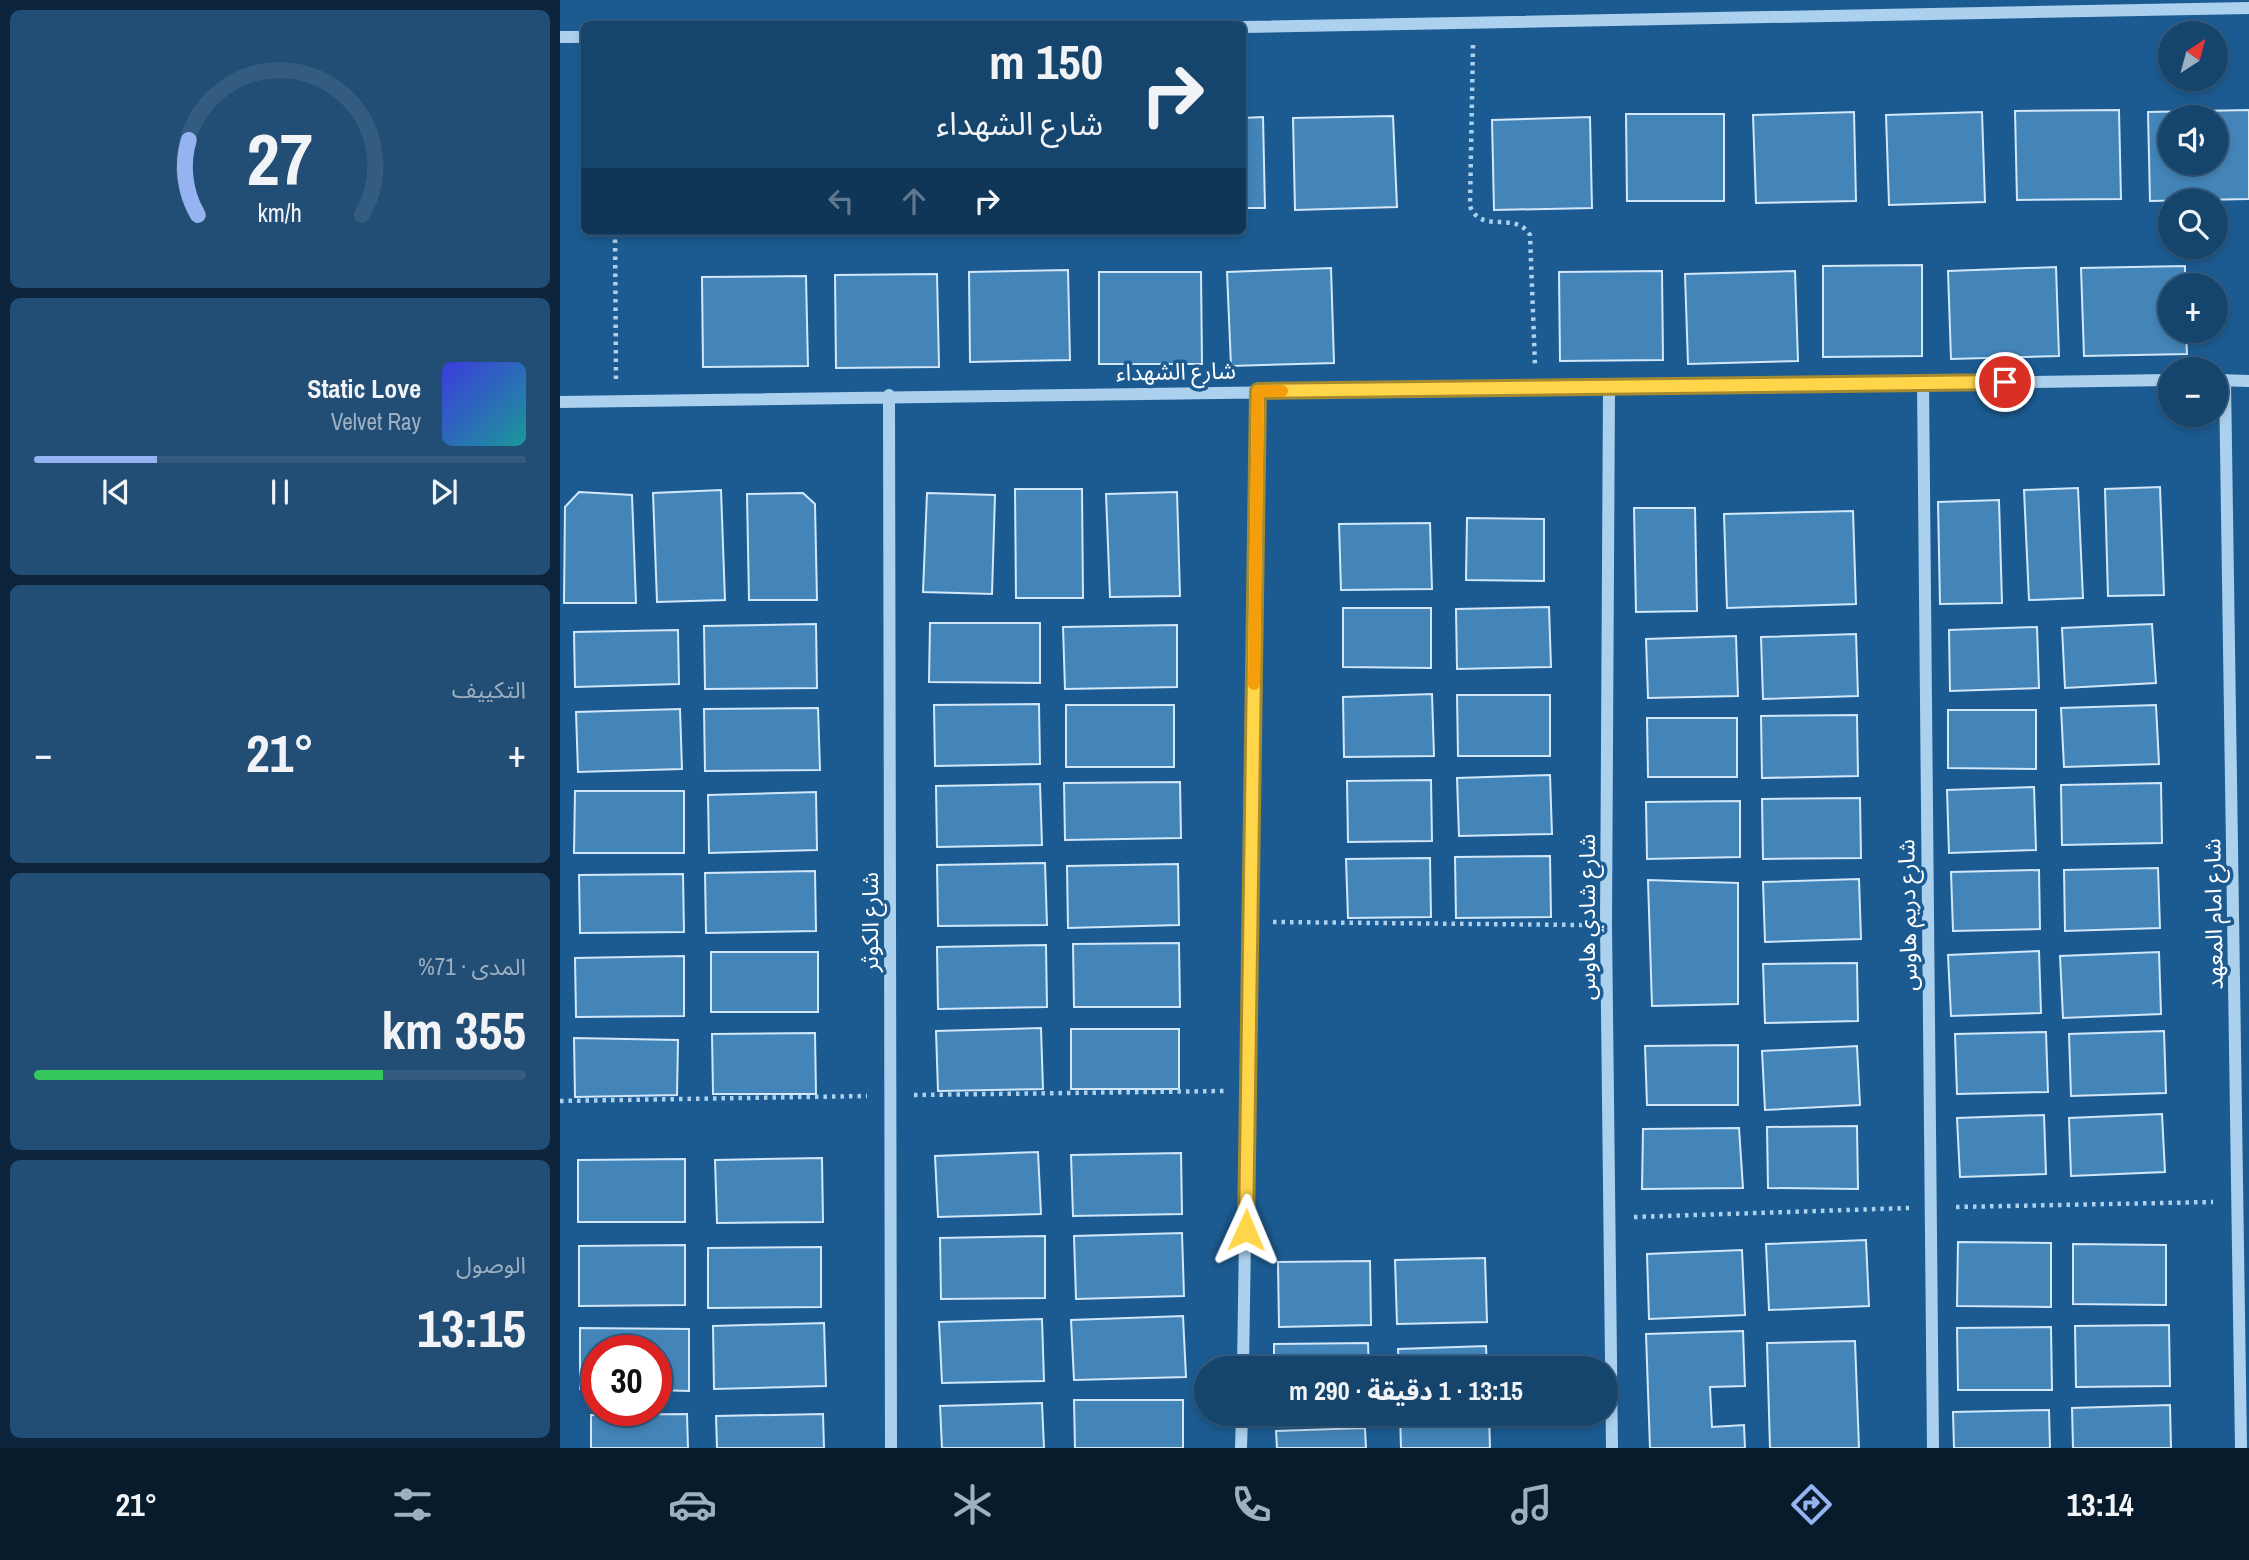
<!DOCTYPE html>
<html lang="ar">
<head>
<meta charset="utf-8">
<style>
	:root { --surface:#15446d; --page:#224e75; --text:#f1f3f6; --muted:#9db0c2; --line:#345c80; --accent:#95b2f1 }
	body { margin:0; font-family:"Archivo Narrow","Noto Sans Arabic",sans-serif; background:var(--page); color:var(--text); direction:rtl; height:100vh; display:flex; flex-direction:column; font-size:26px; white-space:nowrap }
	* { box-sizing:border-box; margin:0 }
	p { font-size:23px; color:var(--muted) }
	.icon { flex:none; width:38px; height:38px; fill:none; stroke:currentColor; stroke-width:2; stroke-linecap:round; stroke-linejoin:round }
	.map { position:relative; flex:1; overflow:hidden; direction:ltr }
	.details { display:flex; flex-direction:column; gap:10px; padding:10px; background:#0c253c; width:560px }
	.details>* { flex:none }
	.banner { position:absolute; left:21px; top:21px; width:665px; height:214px; border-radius:10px; box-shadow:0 4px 10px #0003,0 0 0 2px var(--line); direction:rtl; background:#15446d; color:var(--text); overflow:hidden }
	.needle { width:46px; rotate:36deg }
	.tools { position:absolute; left:1598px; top:21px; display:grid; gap:14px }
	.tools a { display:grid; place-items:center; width:70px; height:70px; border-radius:50%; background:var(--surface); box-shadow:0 4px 10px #0003,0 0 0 2px var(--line); font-size:35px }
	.speed { position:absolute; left:21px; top:1335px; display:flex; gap:14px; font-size:35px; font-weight:700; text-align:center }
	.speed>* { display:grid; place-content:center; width:91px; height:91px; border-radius:50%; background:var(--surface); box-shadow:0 4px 10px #0003,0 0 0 2px var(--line); line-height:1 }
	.speed .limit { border:10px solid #d22; background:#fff; color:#111 }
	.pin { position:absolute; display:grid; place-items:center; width:60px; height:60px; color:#fff; margin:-30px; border:4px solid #fff; border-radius:50%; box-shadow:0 2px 7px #0007 }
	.me { position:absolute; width:77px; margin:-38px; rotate:1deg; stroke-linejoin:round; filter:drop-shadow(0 0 5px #0008) }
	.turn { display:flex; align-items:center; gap:24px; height:147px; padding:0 28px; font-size:32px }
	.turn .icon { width:91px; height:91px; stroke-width:2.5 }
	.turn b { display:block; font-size:49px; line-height:60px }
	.lanes { display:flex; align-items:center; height:66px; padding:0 28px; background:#0003; justify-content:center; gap:35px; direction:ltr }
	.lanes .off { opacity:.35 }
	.big { font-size:52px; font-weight:700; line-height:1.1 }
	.details .card { flex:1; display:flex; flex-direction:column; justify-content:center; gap:10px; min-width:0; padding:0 24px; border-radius:10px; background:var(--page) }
	.details .dial { align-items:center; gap:0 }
	.dial svg { height:182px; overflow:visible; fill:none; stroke:var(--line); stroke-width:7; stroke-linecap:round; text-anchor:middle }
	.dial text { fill:var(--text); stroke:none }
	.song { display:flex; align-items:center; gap:21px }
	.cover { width:84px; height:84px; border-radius:10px; background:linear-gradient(135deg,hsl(240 70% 55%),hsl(180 70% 35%)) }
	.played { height:7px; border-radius:4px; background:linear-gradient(90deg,var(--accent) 25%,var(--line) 25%) }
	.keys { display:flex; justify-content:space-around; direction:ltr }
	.heat { display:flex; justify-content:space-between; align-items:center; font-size:38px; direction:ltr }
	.charge { height:10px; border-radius:5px; background:linear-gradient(90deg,#34c759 71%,var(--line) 0) }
	.trip { position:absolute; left:634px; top:1356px; width:424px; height:70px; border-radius:35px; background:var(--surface); box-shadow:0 4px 10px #0003,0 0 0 2px var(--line); font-weight:700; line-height:70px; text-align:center; direction:rtl }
	.menu { display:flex; height:112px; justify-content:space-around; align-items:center; background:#081b2c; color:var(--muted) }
	.menu .icon { width:49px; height:49px }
	.menu .selected { color:var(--accent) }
	.menu b { font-size:32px; color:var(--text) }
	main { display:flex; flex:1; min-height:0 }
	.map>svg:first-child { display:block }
	.building { fill:#4485b9; stroke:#d2e8fa; stroke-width:2; fill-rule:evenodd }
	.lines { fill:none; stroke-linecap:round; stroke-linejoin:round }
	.path { stroke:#acd1ee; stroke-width:4.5; stroke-dasharray:3.5 5; stroke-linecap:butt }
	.minor { stroke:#acd1ee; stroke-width:12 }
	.route-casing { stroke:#a68a30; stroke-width:18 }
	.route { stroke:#ffd54a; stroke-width:12 }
	.slow { stroke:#f59e0b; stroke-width:12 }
	.labels { text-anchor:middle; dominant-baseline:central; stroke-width:7; stroke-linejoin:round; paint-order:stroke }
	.street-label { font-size:23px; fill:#fff; stroke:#1c5b91 }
</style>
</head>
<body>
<main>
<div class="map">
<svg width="1689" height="1448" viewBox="0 0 1689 1448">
	<rect width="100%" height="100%" fill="#1c5b91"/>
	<!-- building -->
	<path class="building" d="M1559 110 1561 199 1457 200 1455 111Z
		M1689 110V199L1590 201 1588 112ZM1610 117H1656V163H1610Z
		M1294 112 1296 201 1196 203 1193 115Z
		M1422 112 1425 202 1329 205 1326 115Z
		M1066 114H1164V201H1067Z
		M833 116 837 207 735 210 733 118Z
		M703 117 705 208H682V118Z
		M1030 117 1032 208 934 210 932 120Z
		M1362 265V356L1263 357V266Z
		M1625 266V285H1610V331H1626L1627 354 1524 356 1521 268Z
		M1496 267 1499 356 1391 359 1388 271Z
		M771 268 774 363 671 366 667 272Z
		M508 270 510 360 410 362 409 272Z
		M1102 271 1103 360 1000 361 999 272Z
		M1235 271 1238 361 1128 364 1125 274Z
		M539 272H641L642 364H539Z
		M377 274 379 367 276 368 275 275Z
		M246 276 248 366 143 367 142 277Z
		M1600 487 1604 595 1548 596 1545 489Z
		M1518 488 1523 598 1469 600 1464 490Z
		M455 489H522L523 598H456Z
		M161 490 165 600 97 602 93 493Z
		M19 492 72 495 76 603H4L5 507Z
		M617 492 620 596 550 597 546 494Z
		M243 493 255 504 257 600H189L187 494Z
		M367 493 435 495 432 594 363 592Z
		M1439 500 1442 603 1380 604 1378 502Z
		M1074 508H1135L1137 611 1076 612Z
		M1293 511 1296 604 1167 608 1164 514Z
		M907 518 984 519V581L906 580Z
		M870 523 872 589 781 590 779 524Z
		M989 607 991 667 897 669 896 609Z
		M783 608H871V668L783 667Z
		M370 623H480V683L369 682Z
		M256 624 257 688 145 689 144 626Z
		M1592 624 1596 683 1505 688 1502 628Z
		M617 625V687L505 689 503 627Z
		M1477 627 1479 688 1390 691 1389 630Z
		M118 630 119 684 15 687 14 632Z
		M1296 634 1298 696 1203 699 1201 637Z
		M1176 636 1178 696 1088 698 1086 639Z
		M872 694 874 756 784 757 783 697Z
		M897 695H990V756H898Z
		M479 704 480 764 375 766 374 705Z
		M506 705H614V767H506Z
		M1596 705 1599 764 1504 767 1501 708Z
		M258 708 260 770 145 771 144 709Z
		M120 709 122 769 18 772 16 712Z
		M1388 710H1476V769L1388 768Z
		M1297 715 1298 776 1202 778 1201 716Z
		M1087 718H1177V777H1088Z
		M990 775 992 834 899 836 897 778Z
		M871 780 872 841 788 842 787 781Z
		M620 782 621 838 505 840 504 783Z
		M1601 783 1602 843 1502 845 1501 785Z
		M480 784 482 845 377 847 376 786Z
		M1474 787 1476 850 1389 853 1387 790Z
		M15 791H124V853H14Z
		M256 792 257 850 149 853 148 795Z
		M1300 798 1301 858 1203 859 1202 799Z
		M1180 801V857L1087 859 1086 802Z
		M990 856 991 917 896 918 895 857Z
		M870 858 871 917 788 918 786 859Z
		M485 863 487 925 378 926 377 865Z
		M618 864 619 925 508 928 507 866Z
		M1598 868 1600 928 1505 931 1504 870Z
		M1479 870 1480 929 1393 931 1391 872Z
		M255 871 256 931 146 933 145 873Z
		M123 874 124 932 20 933 19 875Z
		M1299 879 1301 939 1205 942 1203 882Z
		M1088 880 1178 883V1004L1092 1006Z
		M619 943 620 1007H514L513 944Z
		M486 945 487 1007 378 1009 377 947Z
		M1479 951 1481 1013 1391 1016 1388 955Z
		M151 952H258V1012H151Z
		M1599 952 1601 1014 1503 1018 1500 956Z
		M124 956V1016L16 1017 15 958Z
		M1297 963 1298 1021 1205 1023 1203 964Z
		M481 1028 483 1089 378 1091 376 1031Z
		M511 1029H619V1089H511Z
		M1604 1031 1606 1093 1511 1096 1509 1034Z
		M1486 1032 1488 1092 1397 1094 1395 1034Z
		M255 1033 256 1094H153L152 1034Z
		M14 1038 118 1040 117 1095 15 1097Z
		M1178 1045V1105H1087L1085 1046Z
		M1297 1046 1300 1105 1205 1110 1202 1051Z
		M1602 1114 1605 1172 1511 1176 1509 1118Z
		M1484 1115 1486 1174 1400 1177 1397 1118Z
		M1297 1126 1298 1189 1208 1188 1207 1127Z
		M1179 1128 1183 1188 1082 1189 1083 1129Z
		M478 1152 481 1214 378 1217 375 1156Z
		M621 1153 622 1214 513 1216 511 1155Z
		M262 1158 263 1222 157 1223 155 1160Z
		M125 1159V1222H18V1160Z
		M622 1233 624 1296 516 1299 514 1236Z
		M485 1236V1298L381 1299 380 1238Z
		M1306 1240 1309 1306 1209 1310 1206 1244Z
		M1398 1242 1491 1243V1307L1397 1306Z
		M1513 1244 1606 1245V1305L1513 1304Z
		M125 1245V1305L19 1306V1246Z
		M261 1247V1307L148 1308V1248Z
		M1182 1250 1185 1315 1089 1319 1087 1254Z
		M925 1258 927 1322 837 1324 835 1260Z
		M810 1261 811 1325 719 1327 718 1262Z
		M623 1316 626 1377 514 1380 511 1320Z
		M482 1319 484 1381 382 1383 379 1322Z
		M264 1323 266 1386 154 1389 153 1326Z
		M1609 1325 1610 1386 1516 1387 1515 1326Z
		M1491 1327 1492 1390H1398L1397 1328Z
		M20 1328 129 1329V1391L96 1390V1351H37V1390L20 1389Z
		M1183 1331 1185 1386 1150 1387 1152 1427 1184 1425 1185 1448H1090L1086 1334Z
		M1295 1341 1299 1448H1210L1207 1343Z
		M808 1343 809 1368H714V1344Z
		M926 1346 927 1368H839L838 1349Z
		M514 1400H623V1448H515Z
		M482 1403 484 1448H382L380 1406Z
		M1610 1405 1611 1448H1513L1512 1408Z
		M1489 1410 1490 1448H1394L1393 1412Z
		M127 1414 128 1448H31V1415Z
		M263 1414 264 1448H157L156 1416Z
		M840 1414H929L930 1448H841Z
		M805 1428 806 1448H717L716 1431Z"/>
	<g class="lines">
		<!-- path -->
		<path class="path" d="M913 45 910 206C921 235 955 210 970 235L975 365
			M55 231 56 379
			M713 922 1023 925
			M354 1095 664 1091
			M0 1101 307 1096
			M1396 1207 1653 1202
			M1074 1217 1349 1208"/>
		<!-- minor -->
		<path class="minor" d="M682 27 1689 8
			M0 37H24
			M1656 380 1689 381
			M1665 380 1681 1448
			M1363 382 1373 1448
			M1049 386 1046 925 1052 1448
			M329 395 331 1448
			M0 402 1610 380
			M683 1368 698 391
			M681 1448 682 1414"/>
	</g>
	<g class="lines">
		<!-- route casing -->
		<g class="route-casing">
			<path id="route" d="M686 1230 698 391 1445 382"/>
		</g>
		<!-- route -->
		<use href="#route" class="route"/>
		<!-- slow -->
		<path class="slow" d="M694 684 698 391H722"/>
	</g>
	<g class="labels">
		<!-- street labels -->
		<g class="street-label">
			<text transform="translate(616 371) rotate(-1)">شارع الشهداء</text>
			<text transform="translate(1653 914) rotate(-91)">شارع امام المعهد</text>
			<text transform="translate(1347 915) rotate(-91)">شارع دريم هاوس</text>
			<text transform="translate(1026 917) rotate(-90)">شارع شادي هاوس</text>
			<text transform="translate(309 922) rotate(-90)">شارع الكوثر</text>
		</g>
	</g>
</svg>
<div class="tools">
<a><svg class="needle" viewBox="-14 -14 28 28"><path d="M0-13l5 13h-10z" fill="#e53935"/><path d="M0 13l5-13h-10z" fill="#9db0c2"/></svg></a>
<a><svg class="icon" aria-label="sound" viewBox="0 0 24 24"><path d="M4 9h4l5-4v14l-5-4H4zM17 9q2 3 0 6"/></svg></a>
<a><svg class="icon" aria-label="search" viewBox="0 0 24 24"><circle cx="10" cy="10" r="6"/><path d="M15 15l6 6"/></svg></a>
<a>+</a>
<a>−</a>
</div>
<div class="speed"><div class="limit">30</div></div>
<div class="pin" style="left:1445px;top:382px;background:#d93025"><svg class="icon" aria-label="arrive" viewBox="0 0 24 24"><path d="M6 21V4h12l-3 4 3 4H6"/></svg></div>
<svg class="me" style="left:686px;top:1230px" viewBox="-20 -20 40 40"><path d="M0-17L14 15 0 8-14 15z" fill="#ffd54a" stroke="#fff" stroke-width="4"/></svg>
<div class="trip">13:15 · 1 دقيقة · 290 m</div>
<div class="banner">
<div class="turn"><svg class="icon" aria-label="right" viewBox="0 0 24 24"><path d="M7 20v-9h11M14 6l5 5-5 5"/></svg><div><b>150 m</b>شارع الشهداء</div></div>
<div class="lanes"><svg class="icon off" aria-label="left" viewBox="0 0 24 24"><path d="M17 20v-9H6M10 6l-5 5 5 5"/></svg><svg class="icon off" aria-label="ahead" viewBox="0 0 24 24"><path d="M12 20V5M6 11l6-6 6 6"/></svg><svg class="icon" aria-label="right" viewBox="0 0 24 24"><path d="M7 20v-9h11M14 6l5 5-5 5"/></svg></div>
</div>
</div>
<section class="details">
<div class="card dial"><svg viewBox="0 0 100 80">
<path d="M14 69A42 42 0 1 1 86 69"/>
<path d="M14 69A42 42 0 0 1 10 36" stroke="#95b2f1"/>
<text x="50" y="56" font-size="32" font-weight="700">27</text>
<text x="50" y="72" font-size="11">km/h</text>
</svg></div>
<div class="card">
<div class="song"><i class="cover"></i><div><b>Static Love</b><p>Velvet Ray</p></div></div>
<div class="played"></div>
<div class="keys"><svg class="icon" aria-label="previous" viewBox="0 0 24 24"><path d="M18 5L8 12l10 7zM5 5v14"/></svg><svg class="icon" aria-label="pause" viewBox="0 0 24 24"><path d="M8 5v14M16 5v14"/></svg><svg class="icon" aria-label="next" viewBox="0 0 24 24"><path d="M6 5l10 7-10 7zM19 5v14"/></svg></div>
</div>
<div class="card"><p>التكييف</p>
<div class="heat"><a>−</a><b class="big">21°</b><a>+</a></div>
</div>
<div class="card"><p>المدى · 71%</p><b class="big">355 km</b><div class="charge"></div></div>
<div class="card"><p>الوصول</p><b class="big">13:15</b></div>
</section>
</main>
<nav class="menu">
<b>13:14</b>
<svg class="icon selected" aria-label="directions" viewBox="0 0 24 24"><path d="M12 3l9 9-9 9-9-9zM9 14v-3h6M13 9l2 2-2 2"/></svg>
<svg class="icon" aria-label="music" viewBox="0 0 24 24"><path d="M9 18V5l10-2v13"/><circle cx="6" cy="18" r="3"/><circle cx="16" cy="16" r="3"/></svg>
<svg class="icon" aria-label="phone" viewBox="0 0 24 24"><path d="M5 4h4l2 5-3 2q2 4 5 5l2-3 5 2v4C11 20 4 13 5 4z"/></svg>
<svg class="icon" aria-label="climate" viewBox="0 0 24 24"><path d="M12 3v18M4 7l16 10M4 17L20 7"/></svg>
<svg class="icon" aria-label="car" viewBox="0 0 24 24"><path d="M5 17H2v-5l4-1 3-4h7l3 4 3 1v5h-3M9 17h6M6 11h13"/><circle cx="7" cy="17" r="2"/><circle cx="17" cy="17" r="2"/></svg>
<svg class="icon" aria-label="filters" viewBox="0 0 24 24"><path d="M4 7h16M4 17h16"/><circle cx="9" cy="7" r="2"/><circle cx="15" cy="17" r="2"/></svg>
<b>21°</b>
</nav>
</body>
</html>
